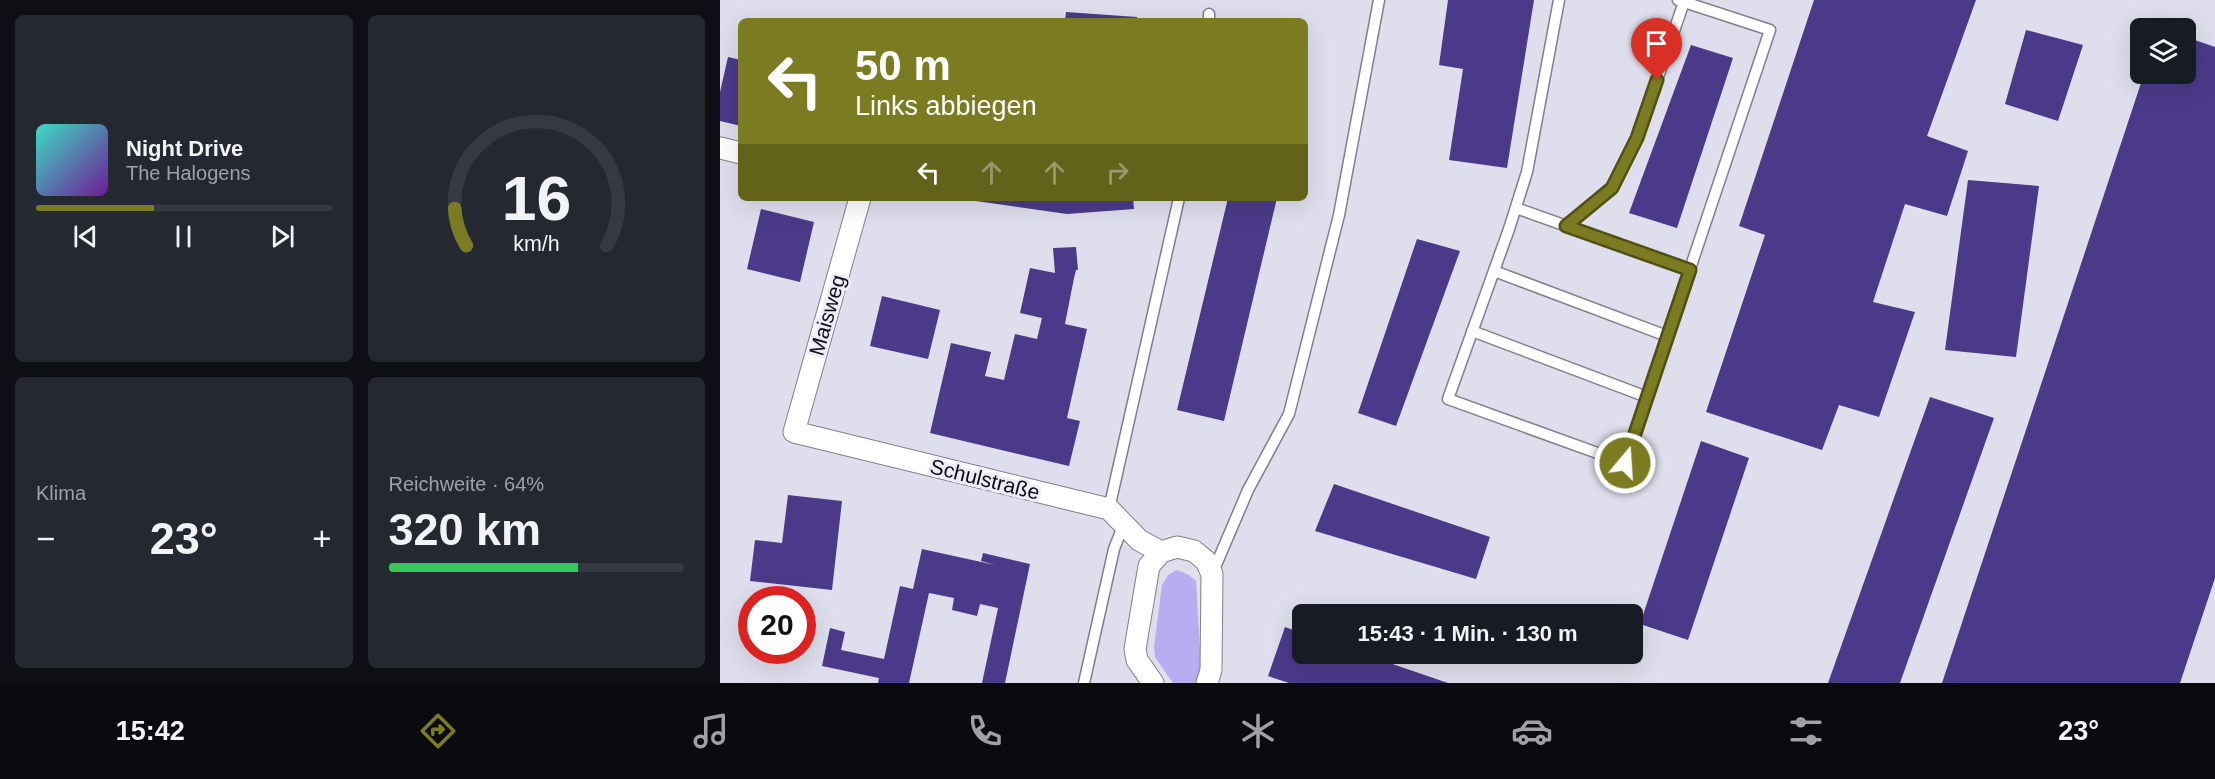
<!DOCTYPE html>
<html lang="de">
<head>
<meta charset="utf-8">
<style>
	:root { --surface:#171b24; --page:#242831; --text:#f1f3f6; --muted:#9ea1a6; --line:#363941; --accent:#7b7b22 }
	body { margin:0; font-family:Arial,sans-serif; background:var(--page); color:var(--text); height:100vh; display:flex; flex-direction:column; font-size:22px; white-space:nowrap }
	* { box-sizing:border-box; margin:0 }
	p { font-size:20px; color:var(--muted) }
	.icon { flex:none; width:33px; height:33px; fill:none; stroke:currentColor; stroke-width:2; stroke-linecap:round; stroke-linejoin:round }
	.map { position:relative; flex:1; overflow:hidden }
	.panel { display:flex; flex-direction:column; gap:15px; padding:15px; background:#0d0f14; width:720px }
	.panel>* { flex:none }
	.banner { position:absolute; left:18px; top:18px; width:570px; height:183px; border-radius:9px; box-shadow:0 6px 24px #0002; background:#7b7b22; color:#fff; overflow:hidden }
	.fabs { position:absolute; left:1410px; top:18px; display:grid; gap:12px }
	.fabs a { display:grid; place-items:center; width:66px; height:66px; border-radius:9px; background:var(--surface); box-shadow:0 6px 24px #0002; font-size:30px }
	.speed { position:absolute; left:18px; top:586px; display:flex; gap:12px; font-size:30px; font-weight:700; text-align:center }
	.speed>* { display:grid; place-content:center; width:78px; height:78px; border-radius:50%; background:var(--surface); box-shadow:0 6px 24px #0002; line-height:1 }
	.speed .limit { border:9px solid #d22; background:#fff; color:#111 }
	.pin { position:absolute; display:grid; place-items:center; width:51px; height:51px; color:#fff; margin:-62px -26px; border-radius:50% 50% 50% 0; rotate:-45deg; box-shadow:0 0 6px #0007 }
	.pin .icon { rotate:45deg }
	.me { position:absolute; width:66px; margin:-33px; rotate:18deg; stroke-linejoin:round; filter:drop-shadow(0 0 4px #0008) }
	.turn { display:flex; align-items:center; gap:21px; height:126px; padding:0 18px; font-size:27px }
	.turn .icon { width:78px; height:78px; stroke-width:2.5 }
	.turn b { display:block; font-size:42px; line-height:51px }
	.lanes { display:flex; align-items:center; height:57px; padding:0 18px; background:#0003; justify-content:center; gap:30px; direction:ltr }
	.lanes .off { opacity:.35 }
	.big { font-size:45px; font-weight:600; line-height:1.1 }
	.panel .card { flex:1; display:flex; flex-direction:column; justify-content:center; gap:9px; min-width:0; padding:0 21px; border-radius:9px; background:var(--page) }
	.panel .dial { align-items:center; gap:0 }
	.dial svg { height:156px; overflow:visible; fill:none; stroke:var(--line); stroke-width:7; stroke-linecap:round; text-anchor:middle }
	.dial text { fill:var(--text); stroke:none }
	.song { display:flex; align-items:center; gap:18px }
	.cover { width:72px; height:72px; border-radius:9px; background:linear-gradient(135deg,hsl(170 70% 55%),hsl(280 70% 35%)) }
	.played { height:6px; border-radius:3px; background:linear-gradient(90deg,var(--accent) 40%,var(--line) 40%) }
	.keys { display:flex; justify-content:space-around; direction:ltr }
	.heat { display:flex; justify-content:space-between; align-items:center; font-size:33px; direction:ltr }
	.charge { height:9px; border-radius:4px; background:linear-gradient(90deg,#34c759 64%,var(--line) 0) }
	.panel .tiles { flex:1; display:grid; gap:15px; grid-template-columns:repeat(2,1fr) }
	.trip { position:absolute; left:572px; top:604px; width:351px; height:60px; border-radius:9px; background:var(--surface); box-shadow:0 6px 24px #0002; font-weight:600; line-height:60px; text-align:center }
	.tabs { display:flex; height:96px; justify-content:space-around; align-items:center; background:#090b0e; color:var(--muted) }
	.tabs .icon { width:42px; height:42px }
	.tabs .active { color:var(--accent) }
	.tabs b { font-size:27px; color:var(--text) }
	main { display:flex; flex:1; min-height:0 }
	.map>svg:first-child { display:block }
	.green { fill:#b6aef1 }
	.building { fill:#4b3a89 }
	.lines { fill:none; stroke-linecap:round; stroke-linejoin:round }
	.service-casing { stroke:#807f8b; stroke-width:13 }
	.minor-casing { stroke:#807f8b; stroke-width:23 }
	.service { stroke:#fff; stroke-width:10 }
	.minor { stroke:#fff; stroke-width:21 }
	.route-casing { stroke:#505016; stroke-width:15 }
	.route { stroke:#7b7b22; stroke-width:10 }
	.labels { text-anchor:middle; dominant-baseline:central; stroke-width:6; stroke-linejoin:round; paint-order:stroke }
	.street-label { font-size:21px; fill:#0d0d11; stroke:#edecfa }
</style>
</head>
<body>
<main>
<section class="panel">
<div class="tiles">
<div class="card">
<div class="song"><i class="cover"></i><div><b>Night Drive</b><p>The Halogens</p></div></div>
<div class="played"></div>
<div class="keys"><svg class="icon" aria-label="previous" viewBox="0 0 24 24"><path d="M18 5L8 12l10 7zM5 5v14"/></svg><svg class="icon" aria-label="pause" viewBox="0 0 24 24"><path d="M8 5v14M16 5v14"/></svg><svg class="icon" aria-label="next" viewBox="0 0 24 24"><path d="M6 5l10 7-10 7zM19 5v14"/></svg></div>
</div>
<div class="card dial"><svg viewBox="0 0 100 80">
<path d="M14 69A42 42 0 1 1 86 69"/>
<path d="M14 69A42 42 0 0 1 8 50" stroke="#7b7b22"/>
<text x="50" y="56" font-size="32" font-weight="700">16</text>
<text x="50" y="72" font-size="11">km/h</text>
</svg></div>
<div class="card"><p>Klima</p>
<div class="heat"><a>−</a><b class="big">23°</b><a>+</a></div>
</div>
<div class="card"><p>Reichweite · 64%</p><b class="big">320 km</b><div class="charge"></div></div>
</div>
</section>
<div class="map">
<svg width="1495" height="683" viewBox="0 0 1495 683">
	<rect width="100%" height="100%" fill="#dfdeec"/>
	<!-- green -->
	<path class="green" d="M457 570 469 575 476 581 481 668 475 683H453L435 657 434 647 442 585 448 575Z"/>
	<!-- building -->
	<path class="building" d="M728 0H814L787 168 729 160 743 69 719 65Z
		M1094 0H1256L1207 136 1248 151 1227 216 1185 204 1153 302 1195 312 1159 417 1119 405 1102 450 986 412 1045 235 1019 226Z
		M346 12 417 17V21H345Z
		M1306 30 1363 45 1338 121 1285 104Z
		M1466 37 1495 47V578L1460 683H1222L1424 74H1466Z
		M971 45 1013 58 957 228 909 213Z
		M8 57 21 60V126L0 121V92Z
		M1248 180 1319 186 1296 357 1225 350Z
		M235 198H413L414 209 347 214Z
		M508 198H557L504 421 457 410Z
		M41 209 94 222 80 282 27 269Z
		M697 239 740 251 676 426 638 413Z
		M356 247 358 270H356L354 278 345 324 367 329 347 418 360 421 349 466 210 433 231 343 271 352 265 376 284 380 295 334 317 339 322 318 300 313 310 268 335 273 333 248Z
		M162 296 220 310 208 359 150 346Z
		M1210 397 1274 418 1180 683H1108Z
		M981 441 1029 458 968 640 920 624Z
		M614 484 770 537 756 579 595 531Z
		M68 495 122 501 112 590 30 581 35 540 62 543Z
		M202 549 275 565 261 561 263 553 310 564 285 683H262L278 608 260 604 257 616 232 610 234 598 209 593 189 683H158L159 678 102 666 110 628 125 632 121 650 164 659 180 586 193 589Z
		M565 627 582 633V654H643L728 683H569L548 676Z"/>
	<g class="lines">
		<!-- service casing -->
		<g class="service-casing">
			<path id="service" d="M839 0 807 172 789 229 728 399 905 463 1050 30 958 0
				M489 14V21
				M796 208 970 270
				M846 226 892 188 917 138 964 2
				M774 271 947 336
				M752 331 927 397
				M389 509 459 198
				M493 572 528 490 569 414 619 215 659 0
				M364 683 394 549 403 526"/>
		</g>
		<!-- minor casing -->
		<g class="minor-casing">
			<path id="minor" d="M0 148 21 153
				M140 198 74 432 389 509 419 540 441 552
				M433 683 417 660 415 649 429 566 441 552 457 547 474 551 486 561 492 574 491 670 487 683"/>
		</g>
		<!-- service -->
		<use href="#service" class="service"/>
		<!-- minor -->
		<use href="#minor" class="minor"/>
	</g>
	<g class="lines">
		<!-- route casing -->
		<g class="route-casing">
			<path id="route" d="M905 463 970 270 846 226 892 188 917 138 937 80"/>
		</g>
		<!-- route -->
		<use href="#route" class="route"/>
	</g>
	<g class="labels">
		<!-- street labels -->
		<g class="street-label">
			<text transform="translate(107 315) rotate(-74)">Maisweg</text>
			<text transform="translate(265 479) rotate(14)">Schulstraße</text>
		</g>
	</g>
</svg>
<div class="fabs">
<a><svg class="icon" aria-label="layers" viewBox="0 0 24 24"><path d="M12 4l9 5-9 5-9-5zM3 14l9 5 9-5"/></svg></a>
</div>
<div class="speed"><div class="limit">20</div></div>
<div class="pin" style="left:937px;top:80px;background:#d93025"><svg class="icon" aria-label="arrive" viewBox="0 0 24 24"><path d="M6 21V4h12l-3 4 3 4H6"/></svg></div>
<svg class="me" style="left:905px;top:463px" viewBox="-20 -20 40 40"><circle r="17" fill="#7b7b22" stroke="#fff" stroke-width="3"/><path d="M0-11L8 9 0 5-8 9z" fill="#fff"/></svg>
<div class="trip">15:43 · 1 Min. · 130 m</div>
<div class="banner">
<div class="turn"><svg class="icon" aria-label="left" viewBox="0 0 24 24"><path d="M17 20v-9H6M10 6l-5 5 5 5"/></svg><div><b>50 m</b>Links abbiegen</div></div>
<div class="lanes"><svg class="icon" aria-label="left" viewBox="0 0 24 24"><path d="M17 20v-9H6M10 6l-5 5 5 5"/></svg><svg class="icon off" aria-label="ahead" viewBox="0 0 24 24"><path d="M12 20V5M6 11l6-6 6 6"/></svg><svg class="icon off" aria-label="ahead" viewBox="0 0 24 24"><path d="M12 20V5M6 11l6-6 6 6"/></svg><svg class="icon off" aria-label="right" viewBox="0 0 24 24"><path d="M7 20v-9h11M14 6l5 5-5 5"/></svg></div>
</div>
</div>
</main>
<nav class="tabs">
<b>15:42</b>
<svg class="icon active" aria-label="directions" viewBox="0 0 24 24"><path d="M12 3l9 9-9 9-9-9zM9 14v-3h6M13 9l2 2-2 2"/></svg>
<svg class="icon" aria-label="music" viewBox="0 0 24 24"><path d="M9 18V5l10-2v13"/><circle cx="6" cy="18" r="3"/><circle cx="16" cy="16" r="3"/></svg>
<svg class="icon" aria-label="phone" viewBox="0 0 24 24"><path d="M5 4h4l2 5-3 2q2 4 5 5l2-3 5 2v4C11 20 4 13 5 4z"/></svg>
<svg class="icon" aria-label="climate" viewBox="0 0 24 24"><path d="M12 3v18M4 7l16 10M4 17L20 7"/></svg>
<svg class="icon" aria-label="car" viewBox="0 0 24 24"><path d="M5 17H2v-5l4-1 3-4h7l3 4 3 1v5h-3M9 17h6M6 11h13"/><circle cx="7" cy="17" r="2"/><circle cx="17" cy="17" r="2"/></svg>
<svg class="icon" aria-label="filters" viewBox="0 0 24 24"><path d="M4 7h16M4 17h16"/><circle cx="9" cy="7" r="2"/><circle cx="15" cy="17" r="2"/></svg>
<b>23°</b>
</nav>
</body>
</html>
